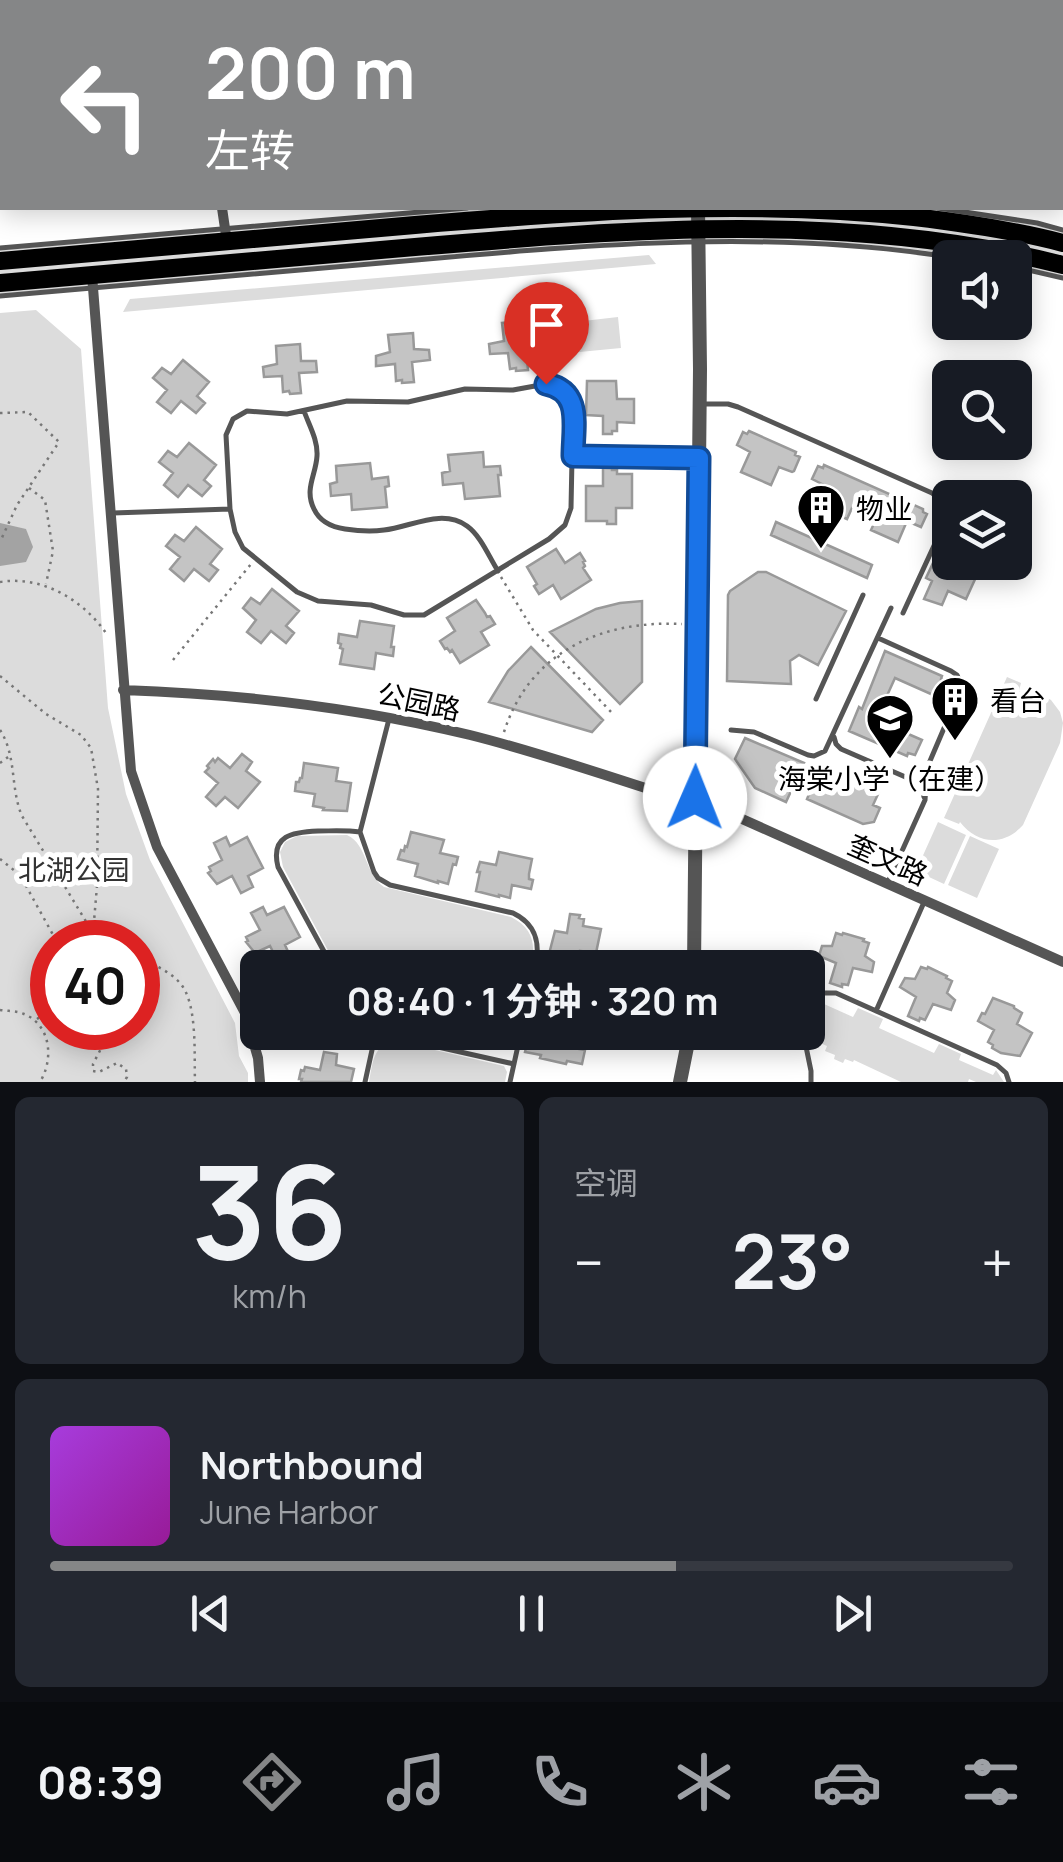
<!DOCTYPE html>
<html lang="zh">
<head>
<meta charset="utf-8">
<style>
	:root { --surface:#171b24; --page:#242831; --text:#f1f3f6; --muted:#9ea1a6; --line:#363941; --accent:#858687 }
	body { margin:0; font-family:Manrope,"Noto Sans SC",sans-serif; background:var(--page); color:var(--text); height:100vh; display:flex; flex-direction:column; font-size:38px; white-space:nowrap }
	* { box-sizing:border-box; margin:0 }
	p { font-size:32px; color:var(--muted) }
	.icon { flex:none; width:55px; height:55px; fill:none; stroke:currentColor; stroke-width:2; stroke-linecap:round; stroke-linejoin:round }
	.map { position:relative; height:1082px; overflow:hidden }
	.side { display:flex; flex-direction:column; gap:15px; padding:15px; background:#0d0f14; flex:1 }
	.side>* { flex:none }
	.banner { position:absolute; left:0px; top:0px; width:1065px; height:210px; box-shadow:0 5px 25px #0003; background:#858687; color:#fff; overflow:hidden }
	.controls { position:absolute; left:932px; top:240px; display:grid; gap:20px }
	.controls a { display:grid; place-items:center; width:100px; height:100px; border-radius:15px; background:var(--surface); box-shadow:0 5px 25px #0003; font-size:50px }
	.speed { position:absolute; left:30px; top:920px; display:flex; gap:20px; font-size:50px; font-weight:700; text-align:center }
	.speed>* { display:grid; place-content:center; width:130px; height:130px; border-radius:50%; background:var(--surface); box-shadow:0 5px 25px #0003; line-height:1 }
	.speed .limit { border:15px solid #d22; background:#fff; color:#111 }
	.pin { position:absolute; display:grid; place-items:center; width:85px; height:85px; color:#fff; margin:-102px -42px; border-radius:50% 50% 50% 0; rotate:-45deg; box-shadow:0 0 10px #0007 }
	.pin .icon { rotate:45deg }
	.me { position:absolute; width:110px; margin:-55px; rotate:1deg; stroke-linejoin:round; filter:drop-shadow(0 0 8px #0008) }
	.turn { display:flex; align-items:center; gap:35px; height:210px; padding:0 40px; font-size:45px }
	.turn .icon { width:130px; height:130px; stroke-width:2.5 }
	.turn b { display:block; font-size:70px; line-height:85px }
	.big { font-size:75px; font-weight:700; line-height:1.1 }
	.side .card { flex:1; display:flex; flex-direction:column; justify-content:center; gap:15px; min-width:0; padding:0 35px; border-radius:15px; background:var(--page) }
	.side .dial { align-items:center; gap:0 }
	.dial b { font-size:130px; line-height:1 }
	.song { display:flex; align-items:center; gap:30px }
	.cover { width:120px; height:120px; border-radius:15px; background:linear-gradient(135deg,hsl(280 70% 55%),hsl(300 70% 35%)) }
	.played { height:10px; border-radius:5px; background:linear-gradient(90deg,var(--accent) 65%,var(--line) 65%) }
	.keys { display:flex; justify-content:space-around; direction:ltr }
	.heat { display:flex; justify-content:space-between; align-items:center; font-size:55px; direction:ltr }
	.side .tiles { flex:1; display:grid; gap:15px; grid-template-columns:1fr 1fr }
	.card:last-child { grid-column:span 2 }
	.trip { position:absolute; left:240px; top:950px; width:585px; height:100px; border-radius:15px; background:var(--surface); box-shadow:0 5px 25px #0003; font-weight:700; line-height:100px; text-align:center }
	.tab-bar { display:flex; height:160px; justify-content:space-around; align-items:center; background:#090b0e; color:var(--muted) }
	.tab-bar .icon { width:70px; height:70px }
	.tab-bar .on { color:var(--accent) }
	.tab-bar b { font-size:45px; color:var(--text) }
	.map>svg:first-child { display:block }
	.green { fill:#dcdcdc; fill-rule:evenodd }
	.water { fill:#a3a3a3 }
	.building { fill:#c4c4c4; stroke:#999; stroke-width:2.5 }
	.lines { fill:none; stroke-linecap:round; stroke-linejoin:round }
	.trunk-casing { stroke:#dbdbdb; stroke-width:22 }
	.path { stroke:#777; stroke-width:2.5; stroke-dasharray:2.5 5; stroke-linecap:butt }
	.service { stroke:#555; stroke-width:5 }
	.minor { stroke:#555; stroke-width:10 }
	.tertiary { stroke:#555; stroke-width:14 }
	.trunk { stroke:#000; stroke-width:18 }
	.route-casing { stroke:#114b97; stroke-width:25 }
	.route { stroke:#1a73e8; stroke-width:18 }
	.labels { text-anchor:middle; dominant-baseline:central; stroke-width:10; stroke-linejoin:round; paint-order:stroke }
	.poi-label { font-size:28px; fill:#000; stroke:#fff; text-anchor:start }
	.street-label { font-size:28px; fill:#000; stroke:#fff }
	.park-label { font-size:28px; fill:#333; stroke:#fff }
</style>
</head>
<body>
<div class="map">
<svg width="1063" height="1082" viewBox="0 0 1063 1082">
	<rect width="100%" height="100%" fill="#fff"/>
	<!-- green -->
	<path class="green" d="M649 255 656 264 123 312 130 299Z
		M36 310 81 349 108 708 126 794 150 860 235 1023 239 1056 248 1073V1082H0V313ZM52 942H138V1028H52Z
		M618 317 621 348 569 353 566 323Z
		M1007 677 1021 683 1019 691 1037 692 1051 700 1060 712 1063 723 1060 743 1023 825C1004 846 978 845 960 822L959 824 944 818Z
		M938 822 966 835 944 884 916 871Z
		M347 835C368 845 364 873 384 887L511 917C533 928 536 944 531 967H337L283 867 280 852 285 842 297 836Z
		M970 836 999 849 977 898 948 885Z
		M824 1004 853 1017 858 1008 883 1019 879 1028 934 1053 939 1044 961 1054 959 1060 993 1075 996 1070 1004 1082H976L969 1079 968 1082H901L854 1060 853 1062 845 1059 843 1063 834 1059 835 1055 825 1051 827 1046 809 1038 808 1024 814 1027Z
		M396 1041 504 1066 507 1072 505 1082H369C373 1062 373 1044 396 1041Z"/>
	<!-- water -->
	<path class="water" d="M0 523 26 529 33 547 26 562 0 566Z"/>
	<!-- building -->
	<path class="building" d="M526 321 527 338H542L543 349 526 350 528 370 516 371V368L510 369 508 353 490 354 489 344 504 341 502 323Z
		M413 333 414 349 429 350 430 360 412 362 414 382 402 383V380L396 381 395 364 376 366V356L390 352 388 335Z
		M300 344 301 361H316L317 372 299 373 301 393 290 394 289 391 283 392 282 376 264 377 263 367 277 364 276 346Z
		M183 360 209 382 197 396 205 403 196 413 181 401 171 413 157 402 167 390 153 378 162 368 171 374Z
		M587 381H616L617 399H634V423L617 422V431H612V434H603V416L586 415Z
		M749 431 796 452 795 455 800 457 794 471 792 472 779 467 771 485 741 472 750 452 737 445 743 432 747 434Z
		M189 443 216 465 204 480 211 486 202 496 188 485 178 497 164 485 173 473 159 462 168 451 177 457Z
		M483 452 484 467 500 466 501 475H498L500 496 465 499 463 483 443 485 442 473 450 471 448 455Z
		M370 463 372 479 388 477 389 486 385 487 387 507 352 510 351 494 331 496 330 484 337 482 336 466Z
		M824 465 923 509V512L927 514 921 527 907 521 898 542 871 530 880 510 856 499 847 519 817 506 826 486 812 479 818 466 823 468Z
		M603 468H612V470H617V474H632V508H616V524H607V521H586V486H603Z
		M776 522 872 565 867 578 771 535Z
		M196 527 222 549 210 564 218 570 209 581 194 569 184 581 170 569 180 557 166 546 175 535 184 541Z
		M950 542V562H962L959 569 976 577 966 599 948 591 942 605 924 599 932 581 926 578 933 563 939 566Z
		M556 549 565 563 580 553 585 561 583 562 585 566 583 568 591 580 561 599 553 585 539 594 534 586 537 584 527 567Z
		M758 572H766L846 611 818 665 799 655 790 661 791 684 727 681 728 595 730 591Z
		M272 589 299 611 286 626 294 633 286 643 271 631 261 643 247 632 256 620 243 608 251 598 260 604Z
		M476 600 485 613 487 617 490 616 495 624 481 632 489 645 460 663 452 650 450 652 447 648 445 649 440 641 455 631 447 618Z
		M642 601V682L620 704 550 632 596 609 620 603Z
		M360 621 394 626 391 647H394L393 656 376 653 374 669 340 664 343 649 340 648 341 644 338 643 339 634 357 637Z
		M531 647 603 720 592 732 489 702 508 671Z
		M885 651 942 676 941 679 947 682 940 698 895 678 876 720 922 740 915 755 908 753 907 756 849 731 859 707 862 709Z
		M745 738 804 763 786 802 755 788 735 759Z
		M242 754 252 762 246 771 260 782 238 808 225 797 216 806 206 797 218 783 205 772 209 768 207 766 213 759 215 762 218 758 230 768Z
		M304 763 338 768 336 781 351 783 347 811 323 810 324 808 313 806 315 794 295 791 296 782H299L300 778H302Z
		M827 769 879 792 873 805 880 808 874 822 863 824 807 799 819 770 822 772Z
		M411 832 444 840 440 853 458 857 456 865 453 864 448 884 438 881V883L415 876 418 864 398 859 401 850 404 851 405 846 407 847Z
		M226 837 230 846 247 837 263 868 248 876 253 887 241 893 232 876 217 884 208 873 211 871 209 867 222 860 214 843Z
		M499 852 532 859 529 874V879L533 880 531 889 512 885 510 898 499 895V897L476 891 480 872H477L480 862 496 865Z
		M263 907 267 915 284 907 300 937 285 945 290 956 278 962 270 946 255 953 246 942 248 941 246 937 260 930 251 913Z
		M570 914 580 915 579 918 584 919 583 926 601 929 596 953 580 951 578 968 549 965 551 955 549 954 555 931 567 933Z
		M836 933 842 935 843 933 864 939 863 941 869 943 865 956 874 962 872 972 853 968 848 985 842 984V987L830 983 836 963 819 956 822 946H832Z
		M921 967 927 969 928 967 947 976 946 978 952 981 947 993 955 1000 951 1010 933 1004 925 1020 920 1018 919 1021 908 1016 916 997 900 987 905 978 915 979Z
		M993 998 1014 1006V1008L1022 1013 1017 1024 1032 1033 1020 1056 1001 1053 992 1048 993 1045 988 1042 994 1030 978 1021 982 1013 985 1014Z
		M464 1032H498L507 1035 505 1047 490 1044 489 1048 462 1041Z
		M541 1032H576L573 1048 585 1050 582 1064 567 1061 566 1064 540 1058 541 1055 525 1052 528 1039 539 1042Z
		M324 1052 337 1054 336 1065 354 1069 351 1082H301L302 1079H299L301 1070 304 1071 305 1067 320 1070Z"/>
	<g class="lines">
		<!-- trunk casing -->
		<g class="trunk-casing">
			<path id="trunk" d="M0 261C138 249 277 237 415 225 581 211 748 199 914 217 964 223 1014 230 1063 243
				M0 283C138 271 277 259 415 247 630 229 851 211 1063 265"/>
		</g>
		<!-- path -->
		<path class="path" d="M0 413 28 412 59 442 17 505 0 542
			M29 488 45 500 53 551 46 584
			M501 577 533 630 613 714
			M0 582C43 575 85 601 108 636
			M173 660 251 564
			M0 676 46 714 81 735 91 748 98 789 97 886 93 933 95 942
			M0 730C17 756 10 788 22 816L93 933 105 942
			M504 732C530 651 602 620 682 624
			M0 763 11 755
			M0 859 20 875 57 942
			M138 958C152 964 168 970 179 982 198 1001 194 1055 195 1082
			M138 984 151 996 147 1003 138 1004
			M0 1010C8 1011 17 1011 24 1014 51 1025 54 1059 40 1082
			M37 1019 52 1009
			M82 1028 75 1030 70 1036 72 1043 97 1037 105 1041 93 1064V1071L99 1072 117 1063 126 1069 127 1077 124 1082
			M700 1041 777 1039 800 1050"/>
		<!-- service -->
		<path class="service" d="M938 208 1037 223 1063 230
			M0 248 467 208
			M1015 267 1063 278
			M0 296C139 284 278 272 416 260 595 244 777 229 955 258
			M704 404H728L738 407 932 493C943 501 948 510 944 524L903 613
			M304 411C309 425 318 440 317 456 316 475 304 489 314 509 320 522 331 527 345 529 358 531 371 532 384 530 411 527 442 508 467 526 481 536 489 557 498 571
			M573 456 695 458
			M113 513 230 509 226 435 233 419 247 411 287 414 347 401 408 402 465 389 513 390 546 384 561 389 571 402 573 409 571 508 565 525 549 539 424 615H404L371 605 318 601 297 592 243 548 235 532 230 509
			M878 638 951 671 957 675 962 686 927 768 925 800 888 882
			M816 699 863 595
			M389 719 360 832 374 872 378 878 390 885 513 913C536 924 541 943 535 968
			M731 730 754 732 808 755 814 756 825 751 891 608
			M834 737 836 744 841 749 917 782 922 788 924 797
			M333 968 278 867C270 835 293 832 318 831 332 831 346 830 360 832
			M808 1004 821 993H836L997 1065 1006 1073 1009 1082
			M876 1011 925 900
			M803 1032 811 1071V1082
			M370 1036H389L514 1064
			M365 1082 372 1050 368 1032
			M510 1082 521 1032"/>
		<!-- minor -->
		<path class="minor" d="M0 75 2 80
			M222 208 227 242
			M92 275 131 771 157 847 245 1013 258 1058 260 1082
			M123 690C241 694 355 707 470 735 546 754 621 781 696 804
			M695 798 1063 962"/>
		<!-- tertiary -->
		<path class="tertiary" d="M694 968 700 369 698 208
			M680 1082 690 1032"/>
		<!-- trunk -->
		<use href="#trunk" class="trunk"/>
	</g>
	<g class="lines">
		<!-- route casing -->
		<g class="route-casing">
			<path id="route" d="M546 384C583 391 573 427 573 456L699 458 695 798"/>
		</g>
		<!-- route -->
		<use href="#route" class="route"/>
	</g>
	<!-- icons -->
	<defs>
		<g id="building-pin" transform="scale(2.5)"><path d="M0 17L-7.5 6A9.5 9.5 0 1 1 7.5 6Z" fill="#000" stroke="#fff"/><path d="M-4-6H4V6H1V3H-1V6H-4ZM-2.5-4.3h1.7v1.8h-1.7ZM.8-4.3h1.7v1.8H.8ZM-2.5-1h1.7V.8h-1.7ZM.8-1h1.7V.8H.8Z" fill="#fff"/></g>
		<g id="school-pin" transform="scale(2.5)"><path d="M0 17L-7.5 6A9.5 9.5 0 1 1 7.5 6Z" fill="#000" stroke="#fff"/><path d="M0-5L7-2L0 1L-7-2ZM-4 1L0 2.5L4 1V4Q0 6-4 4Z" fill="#fff"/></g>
	</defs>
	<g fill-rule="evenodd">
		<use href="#building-pin" x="821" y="508"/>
		<use href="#building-pin" x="955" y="700"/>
		<use href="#school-pin" x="890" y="718"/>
	</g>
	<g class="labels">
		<!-- poi labels -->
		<g class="poi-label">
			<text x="856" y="508">物业</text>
			<text x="990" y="700">看台</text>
			<text x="890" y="778" text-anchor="middle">海棠小学（在建）</text>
		</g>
		<!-- street labels -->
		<g class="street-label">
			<text transform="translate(419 701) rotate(12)">公园路</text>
			<text transform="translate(888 859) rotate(24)">奎文路</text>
		</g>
		<!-- park labels -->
		<g class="park-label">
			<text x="74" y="869">北湖公园</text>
		</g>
	</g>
</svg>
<div class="controls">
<a><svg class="icon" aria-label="sound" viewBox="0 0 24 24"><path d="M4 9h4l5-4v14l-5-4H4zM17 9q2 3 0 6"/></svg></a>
<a><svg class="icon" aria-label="search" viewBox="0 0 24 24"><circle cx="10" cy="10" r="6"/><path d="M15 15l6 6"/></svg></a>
<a><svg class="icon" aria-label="layers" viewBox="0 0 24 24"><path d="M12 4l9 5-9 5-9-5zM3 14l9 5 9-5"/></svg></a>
</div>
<div class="speed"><div class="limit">40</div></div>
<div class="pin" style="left:546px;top:384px;background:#d93025"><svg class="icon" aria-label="arrive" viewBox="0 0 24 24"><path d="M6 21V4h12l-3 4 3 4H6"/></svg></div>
<svg class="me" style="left:695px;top:798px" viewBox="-20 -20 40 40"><circle r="19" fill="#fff"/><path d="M0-13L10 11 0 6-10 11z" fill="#1a73e8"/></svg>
<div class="trip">08:40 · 1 分钟 · 320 m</div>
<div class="banner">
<div class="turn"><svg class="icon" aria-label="left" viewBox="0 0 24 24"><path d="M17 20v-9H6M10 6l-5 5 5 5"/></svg><div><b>200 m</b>左转</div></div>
</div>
</div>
<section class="side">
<div class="tiles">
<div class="card dial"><b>36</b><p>km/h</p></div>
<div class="card"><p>空调</p>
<div class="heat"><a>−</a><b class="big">23°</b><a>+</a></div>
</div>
<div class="card">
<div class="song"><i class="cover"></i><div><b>Northbound</b><p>June Harbor</p></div></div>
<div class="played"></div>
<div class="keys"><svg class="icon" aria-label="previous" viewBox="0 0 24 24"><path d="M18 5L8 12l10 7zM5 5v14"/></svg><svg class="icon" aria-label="pause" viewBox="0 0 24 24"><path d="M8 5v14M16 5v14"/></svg><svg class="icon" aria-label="next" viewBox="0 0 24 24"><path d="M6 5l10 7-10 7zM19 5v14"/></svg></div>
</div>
</div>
</section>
<nav class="tab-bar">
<b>08:39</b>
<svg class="icon on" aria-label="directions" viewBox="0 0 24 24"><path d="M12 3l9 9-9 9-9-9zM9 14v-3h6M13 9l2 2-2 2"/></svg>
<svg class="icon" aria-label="music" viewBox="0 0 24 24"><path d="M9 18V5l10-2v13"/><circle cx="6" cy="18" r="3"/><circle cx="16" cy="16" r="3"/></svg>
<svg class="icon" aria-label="phone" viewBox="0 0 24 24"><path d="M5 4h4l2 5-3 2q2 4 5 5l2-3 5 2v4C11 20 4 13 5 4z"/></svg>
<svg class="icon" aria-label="climate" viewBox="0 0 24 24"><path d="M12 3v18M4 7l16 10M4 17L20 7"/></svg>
<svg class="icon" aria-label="car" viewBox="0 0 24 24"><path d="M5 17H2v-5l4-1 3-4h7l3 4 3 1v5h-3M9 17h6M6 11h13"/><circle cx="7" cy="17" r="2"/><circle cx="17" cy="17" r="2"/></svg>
<svg class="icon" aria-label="filters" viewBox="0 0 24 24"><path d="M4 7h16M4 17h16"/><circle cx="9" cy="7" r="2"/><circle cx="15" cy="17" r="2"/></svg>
</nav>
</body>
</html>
